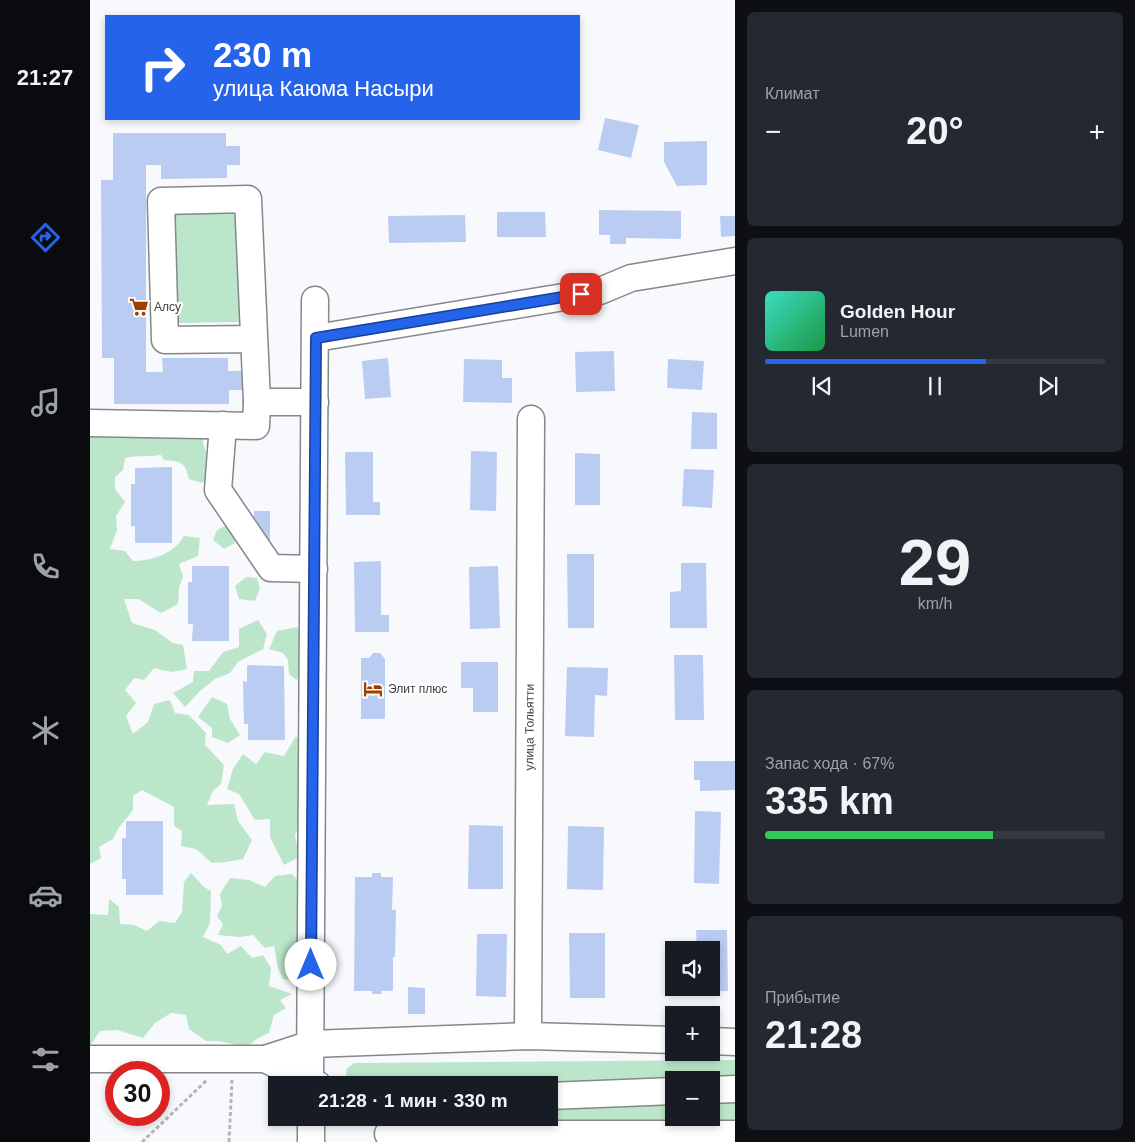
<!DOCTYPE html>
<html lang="ru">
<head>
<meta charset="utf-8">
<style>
	:root { --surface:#171b24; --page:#242831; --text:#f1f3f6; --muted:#9ea1a6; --line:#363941; --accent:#2563eb }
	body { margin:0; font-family:Helvetica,sans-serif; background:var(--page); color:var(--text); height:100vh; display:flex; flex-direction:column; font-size:19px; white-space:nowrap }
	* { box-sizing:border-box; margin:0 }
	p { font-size:16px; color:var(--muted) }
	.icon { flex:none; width:28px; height:28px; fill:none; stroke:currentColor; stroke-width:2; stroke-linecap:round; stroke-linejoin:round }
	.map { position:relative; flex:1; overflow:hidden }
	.drawer { display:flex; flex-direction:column; gap:12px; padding:12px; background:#0d0f14; width:400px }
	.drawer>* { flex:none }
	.guide { position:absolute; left:15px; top:15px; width:475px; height:105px; border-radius:0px; box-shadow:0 2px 8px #0003; background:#2563eb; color:#fff; overflow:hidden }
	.tools { position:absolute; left:575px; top:941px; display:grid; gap:10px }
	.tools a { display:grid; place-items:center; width:55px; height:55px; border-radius:0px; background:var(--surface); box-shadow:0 2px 8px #0003; font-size:25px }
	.speed { position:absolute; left:15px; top:1061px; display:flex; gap:10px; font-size:25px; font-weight:700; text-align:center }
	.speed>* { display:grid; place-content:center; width:65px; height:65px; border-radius:50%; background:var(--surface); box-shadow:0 2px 8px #0003; line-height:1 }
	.speed .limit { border:8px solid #d22; background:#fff; color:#111 }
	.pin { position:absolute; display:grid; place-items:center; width:42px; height:42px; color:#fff; margin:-21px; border-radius:10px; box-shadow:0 2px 8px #0006 }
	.me { position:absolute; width:55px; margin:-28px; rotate:0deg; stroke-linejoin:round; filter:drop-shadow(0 0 4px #0008) }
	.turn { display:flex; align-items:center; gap:18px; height:105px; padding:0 25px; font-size:22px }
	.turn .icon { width:65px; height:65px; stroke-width:2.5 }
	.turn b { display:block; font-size:35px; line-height:42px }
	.big { font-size:38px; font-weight:800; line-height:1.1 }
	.drawer .tile { flex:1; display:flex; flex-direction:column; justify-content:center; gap:8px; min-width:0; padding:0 18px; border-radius:8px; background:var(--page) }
	.drawer .dial { align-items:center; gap:0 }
	.dial b { font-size:65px; line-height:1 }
	.song { display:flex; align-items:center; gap:15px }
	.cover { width:60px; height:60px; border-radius:8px; background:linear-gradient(135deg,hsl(170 70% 55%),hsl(140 70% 35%)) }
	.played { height:5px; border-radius:2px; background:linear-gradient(90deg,var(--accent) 65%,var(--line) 65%) }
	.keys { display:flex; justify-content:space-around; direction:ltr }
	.heat { display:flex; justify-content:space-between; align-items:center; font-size:28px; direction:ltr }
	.charge { height:8px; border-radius:4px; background:linear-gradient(90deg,#34c759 67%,var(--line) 0) }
	.trip { position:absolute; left:178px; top:1076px; width:290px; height:50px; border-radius:0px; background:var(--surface); box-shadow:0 2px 8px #0003; font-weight:800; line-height:50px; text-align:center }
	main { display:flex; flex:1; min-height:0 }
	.tab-bar { display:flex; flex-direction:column; width:90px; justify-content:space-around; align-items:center; background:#090b0e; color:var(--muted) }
	.tab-bar .icon { width:35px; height:35px }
	.tab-bar .active { color:var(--accent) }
	.tab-bar b { font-size:22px; color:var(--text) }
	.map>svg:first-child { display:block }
	.green { fill:#bce6ca }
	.building { fill:#bbccf3 }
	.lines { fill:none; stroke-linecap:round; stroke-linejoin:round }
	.minor-casing { stroke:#85878a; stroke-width:29 }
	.path { stroke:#b4b5b7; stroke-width:3; stroke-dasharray:4 2.5; stroke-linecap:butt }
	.minor { stroke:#fff; stroke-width:26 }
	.route-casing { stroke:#184099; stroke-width:12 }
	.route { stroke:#2563eb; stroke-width:9 }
	.labels { text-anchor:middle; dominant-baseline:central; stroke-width:4.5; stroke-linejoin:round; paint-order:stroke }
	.poi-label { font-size:12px; fill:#3c3d3e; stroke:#fff; text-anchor:start }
	.street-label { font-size:12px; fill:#3c3d3e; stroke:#fff }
</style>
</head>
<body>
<main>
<nav class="tab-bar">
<b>21:27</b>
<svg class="icon active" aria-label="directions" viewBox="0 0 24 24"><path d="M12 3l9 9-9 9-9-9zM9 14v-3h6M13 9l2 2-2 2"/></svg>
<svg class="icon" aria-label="music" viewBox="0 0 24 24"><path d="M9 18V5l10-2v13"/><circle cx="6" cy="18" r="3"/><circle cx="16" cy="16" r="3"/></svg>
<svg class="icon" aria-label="phone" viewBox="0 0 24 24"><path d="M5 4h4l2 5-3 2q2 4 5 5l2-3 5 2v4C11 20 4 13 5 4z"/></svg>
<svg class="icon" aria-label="climate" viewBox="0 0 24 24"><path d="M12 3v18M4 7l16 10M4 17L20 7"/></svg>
<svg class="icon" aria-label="car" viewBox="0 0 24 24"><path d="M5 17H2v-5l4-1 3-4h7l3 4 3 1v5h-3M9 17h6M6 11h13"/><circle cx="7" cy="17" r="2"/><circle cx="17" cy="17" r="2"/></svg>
<svg class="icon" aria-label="filters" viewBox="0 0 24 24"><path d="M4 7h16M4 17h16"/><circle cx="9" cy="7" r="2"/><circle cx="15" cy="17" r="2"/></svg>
</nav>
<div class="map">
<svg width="645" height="1142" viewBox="0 0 645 1142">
	<rect width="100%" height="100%" fill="#f8f9fd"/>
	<!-- green -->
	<path class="green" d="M149 208 151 322 85 323 82 210Z
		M0 430 114 432 113 443 123 474 112 483 99 479C95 462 91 461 74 460L71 455C59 457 47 455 35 458L33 470 25 477V489L35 502 26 516 27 530 20 549 35 551 43 561C62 561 85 553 94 536L110 538 108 556 89 564 93 576 89 588 88 604 71 613 48 599H34L42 623 65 630 83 643 93 645 97 669 81 672 64 668 54 680 44 678 35 690 46 703 36 716 43 734 58 722 64 704 80 700 85 713 99 715 116 733 115 745 134 765 131 784 123 791 117 805 144 804 148 821 162 840 153 859 136 862 122 863 106 849 91 846 92 831 84 826V807L52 790 43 796V810L28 829 23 839 9 847 11 858 0 864Z
		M140 523 145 543 134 549 123 540 127 530Z
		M156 577 167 578 170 588 165 601 149 599 145 586Z
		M168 620 177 634 173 649 148 662 140 673 125 679 110 691 95 707 83 693 103 682 104 671H119L133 652 149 647V629Z
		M207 627 219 642 209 659 217 672 206 680 199 674 198 660 193 653 179 649 187 631Z
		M122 697 137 704 140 719 150 735 138 743 122 737V728L108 717Z
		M206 736C219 750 215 758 209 774L213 788 208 808 215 822 205 834 209 857 194 865 180 837V819L165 820 149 794 137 789 143 769 153 754 166 764 175 752 194 756Z
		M101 873 114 887 121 891 120 923 113 937 131 945 137 954 151 946 162 958 173 955 181 968 179 986 202 994 190 1000 196 1008 184 1015 179 1033 168 1038 157 1047 128 1041H116L99 1029 96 1015 81 1013 65 1023 53 1038 27 1030 10 1031 0 1046V914L18 915 19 899 29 907 30 924 44 925 57 931 69 921 85 923 92 912 94 882Z
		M202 874 213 886 211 942 207 958 206 982 193 979 188 968 184 946 175 948 163 935 150 937 128 935 133 924 127 916 132 906 130 894 140 878 159 880 175 887 185 876Z
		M645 1060V1077L459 1085H262L256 1075 257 1068 264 1063Z
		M645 1099V1122H314L316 1118H459V1107L584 1102V1118H621V1100Z"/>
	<!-- building -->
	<path class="building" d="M515 118 549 125 541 158 508 150Z
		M23 133H136V146H150V165H137V178L71 179V165H56V372H73L72 358H138V371H152V390H139V404H24V358H12L11 180H23Z
		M617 141V185L587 186 574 162V142Z
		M509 210 591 211V239L536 238V244H520V235H509Z
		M407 212H455L456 237H407Z
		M375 215 376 242 299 243 298 216Z
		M630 216H645V236L631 237Z
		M524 351 525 391 486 392 485 352Z
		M298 358 301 397 275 399 272 361Z
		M374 359 412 360V378H422V403L373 402Z
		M578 359 614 361 612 390 577 388Z
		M602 412 627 413V449H601Z
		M381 451 407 452 406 511 380 510Z
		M255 452H283V502H290V515H256Z
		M485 453 510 454V505H485Z
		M82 467V543H45V526H41V484H45V468Z
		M594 469 624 470 622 508 592 506Z
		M164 511H180V540H164Z
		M477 554H504V628H478Z
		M291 561V615H299V632H265L264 562Z
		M591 563H616L617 628H580V592L591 591Z
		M102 566H139V641H102L103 624H98V582H102Z
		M408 566 410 628 380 629 379 567Z
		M283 653H290L295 659V719H271V658H279Z
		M584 655H613L614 720H585Z
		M371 662H408V712H383V688H371Z
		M157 665 194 666 195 740H158V724H154L153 681 157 682Z
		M477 667 518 668 517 696 505 695 504 737 475 736Z
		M604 761H645V790L610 791V780H604Z
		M605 811 631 812 629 884 604 883Z
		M36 821H73V895H36V879H32V838H36Z
		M379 825 413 826V889H378Z
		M478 826 514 827 513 890 477 889Z
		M282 873H291V877H303L302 910H306L305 957H303V991H291L292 994H282V991H264L265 877H282Z
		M606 930H637L638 991H607V988H621V950H607Z
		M479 933H515V998H480Z
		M387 934H417L416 997 386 996Z
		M318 987 335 988V1014H318Z"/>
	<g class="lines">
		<!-- minor casing -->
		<g class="minor-casing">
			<g id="minor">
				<path d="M226 338 510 291 541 278 645 261"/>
				<path d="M164 339 75 340 71 201 158 199 167 402H225"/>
				<path d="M0 423 166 426 167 402"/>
				<path d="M133 425 128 490 181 568 224 569"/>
				<path id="s1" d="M438 1036 441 419"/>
				<path d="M621 1041 645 1042"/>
				<path d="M0 1059H175L228 1085"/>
				<path d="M175 1059 221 1044 438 1036 584 1040"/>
				<path d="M220 1085 225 300"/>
				<path d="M621 1090 645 1089"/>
				<path d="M459 1096 584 1091"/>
				<path d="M221 1118V1142"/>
				<path d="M298 1134H645"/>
			</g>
		</g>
		<!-- path -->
		<path class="path" d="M52 1142 117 1080
			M139 1142 142 1080"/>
		<!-- minor -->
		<use href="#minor" class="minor"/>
	</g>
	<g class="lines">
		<!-- route casing -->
		<g class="route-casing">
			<path id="route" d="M221 965 226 338 491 294"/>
		</g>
		<!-- route -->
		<use href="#route" class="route"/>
	</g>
	<!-- icons -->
	<defs>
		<g id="supermarket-bare" transform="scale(1.5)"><path d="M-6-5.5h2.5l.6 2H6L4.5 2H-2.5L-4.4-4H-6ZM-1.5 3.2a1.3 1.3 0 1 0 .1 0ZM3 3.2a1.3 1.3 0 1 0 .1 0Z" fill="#a13e03" stroke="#fff" stroke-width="2.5" paint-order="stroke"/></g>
		<g id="hotel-bare" transform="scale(1.5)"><path d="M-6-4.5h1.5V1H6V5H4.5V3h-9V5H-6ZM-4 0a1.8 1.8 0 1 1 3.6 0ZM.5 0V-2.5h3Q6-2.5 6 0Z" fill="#a13e03" stroke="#fff" stroke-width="2.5" paint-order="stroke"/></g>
	</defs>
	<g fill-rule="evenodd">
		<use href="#supermarket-bare" x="49" y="307"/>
		<use href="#hotel-bare" x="283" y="689"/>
	</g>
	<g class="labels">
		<!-- poi labels -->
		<g class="poi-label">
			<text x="64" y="307">Алсу</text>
			<text x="298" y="689">Элит плюс</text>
		</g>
		<!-- street labels -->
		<g class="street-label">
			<text stroke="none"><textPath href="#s1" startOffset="309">улица Тольятти</textPath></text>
		</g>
	</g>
</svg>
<div class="tools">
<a><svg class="icon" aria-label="sound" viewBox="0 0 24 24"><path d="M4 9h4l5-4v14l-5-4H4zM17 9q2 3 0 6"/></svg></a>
<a>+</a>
<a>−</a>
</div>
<div class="speed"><div class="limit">30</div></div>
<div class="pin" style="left:491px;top:294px;background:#d93025"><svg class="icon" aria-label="arrive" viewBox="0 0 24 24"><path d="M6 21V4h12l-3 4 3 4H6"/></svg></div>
<svg class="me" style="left:221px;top:965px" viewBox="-20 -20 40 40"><circle r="19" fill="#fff"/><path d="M0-13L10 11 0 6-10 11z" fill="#2563eb"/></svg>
<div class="trip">21:28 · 1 мин · 330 m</div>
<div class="guide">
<div class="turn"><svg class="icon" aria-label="right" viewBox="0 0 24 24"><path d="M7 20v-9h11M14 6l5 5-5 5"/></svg><div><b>230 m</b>улица Каюма Насыри</div></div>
</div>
</div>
<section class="drawer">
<div class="tile"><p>Климат</p>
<div class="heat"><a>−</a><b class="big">20°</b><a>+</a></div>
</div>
<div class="tile">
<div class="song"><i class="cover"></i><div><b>Golden Hour</b><p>Lumen</p></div></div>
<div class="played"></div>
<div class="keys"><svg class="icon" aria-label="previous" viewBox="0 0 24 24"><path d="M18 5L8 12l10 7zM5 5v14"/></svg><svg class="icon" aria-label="pause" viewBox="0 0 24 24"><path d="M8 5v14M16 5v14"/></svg><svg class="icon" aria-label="next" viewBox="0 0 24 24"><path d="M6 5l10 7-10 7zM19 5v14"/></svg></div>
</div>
<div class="tile dial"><b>29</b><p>km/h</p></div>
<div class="tile"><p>Запас хода · 67%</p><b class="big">335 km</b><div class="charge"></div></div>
<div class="tile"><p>Прибытие</p><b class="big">21:28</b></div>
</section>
</main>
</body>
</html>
